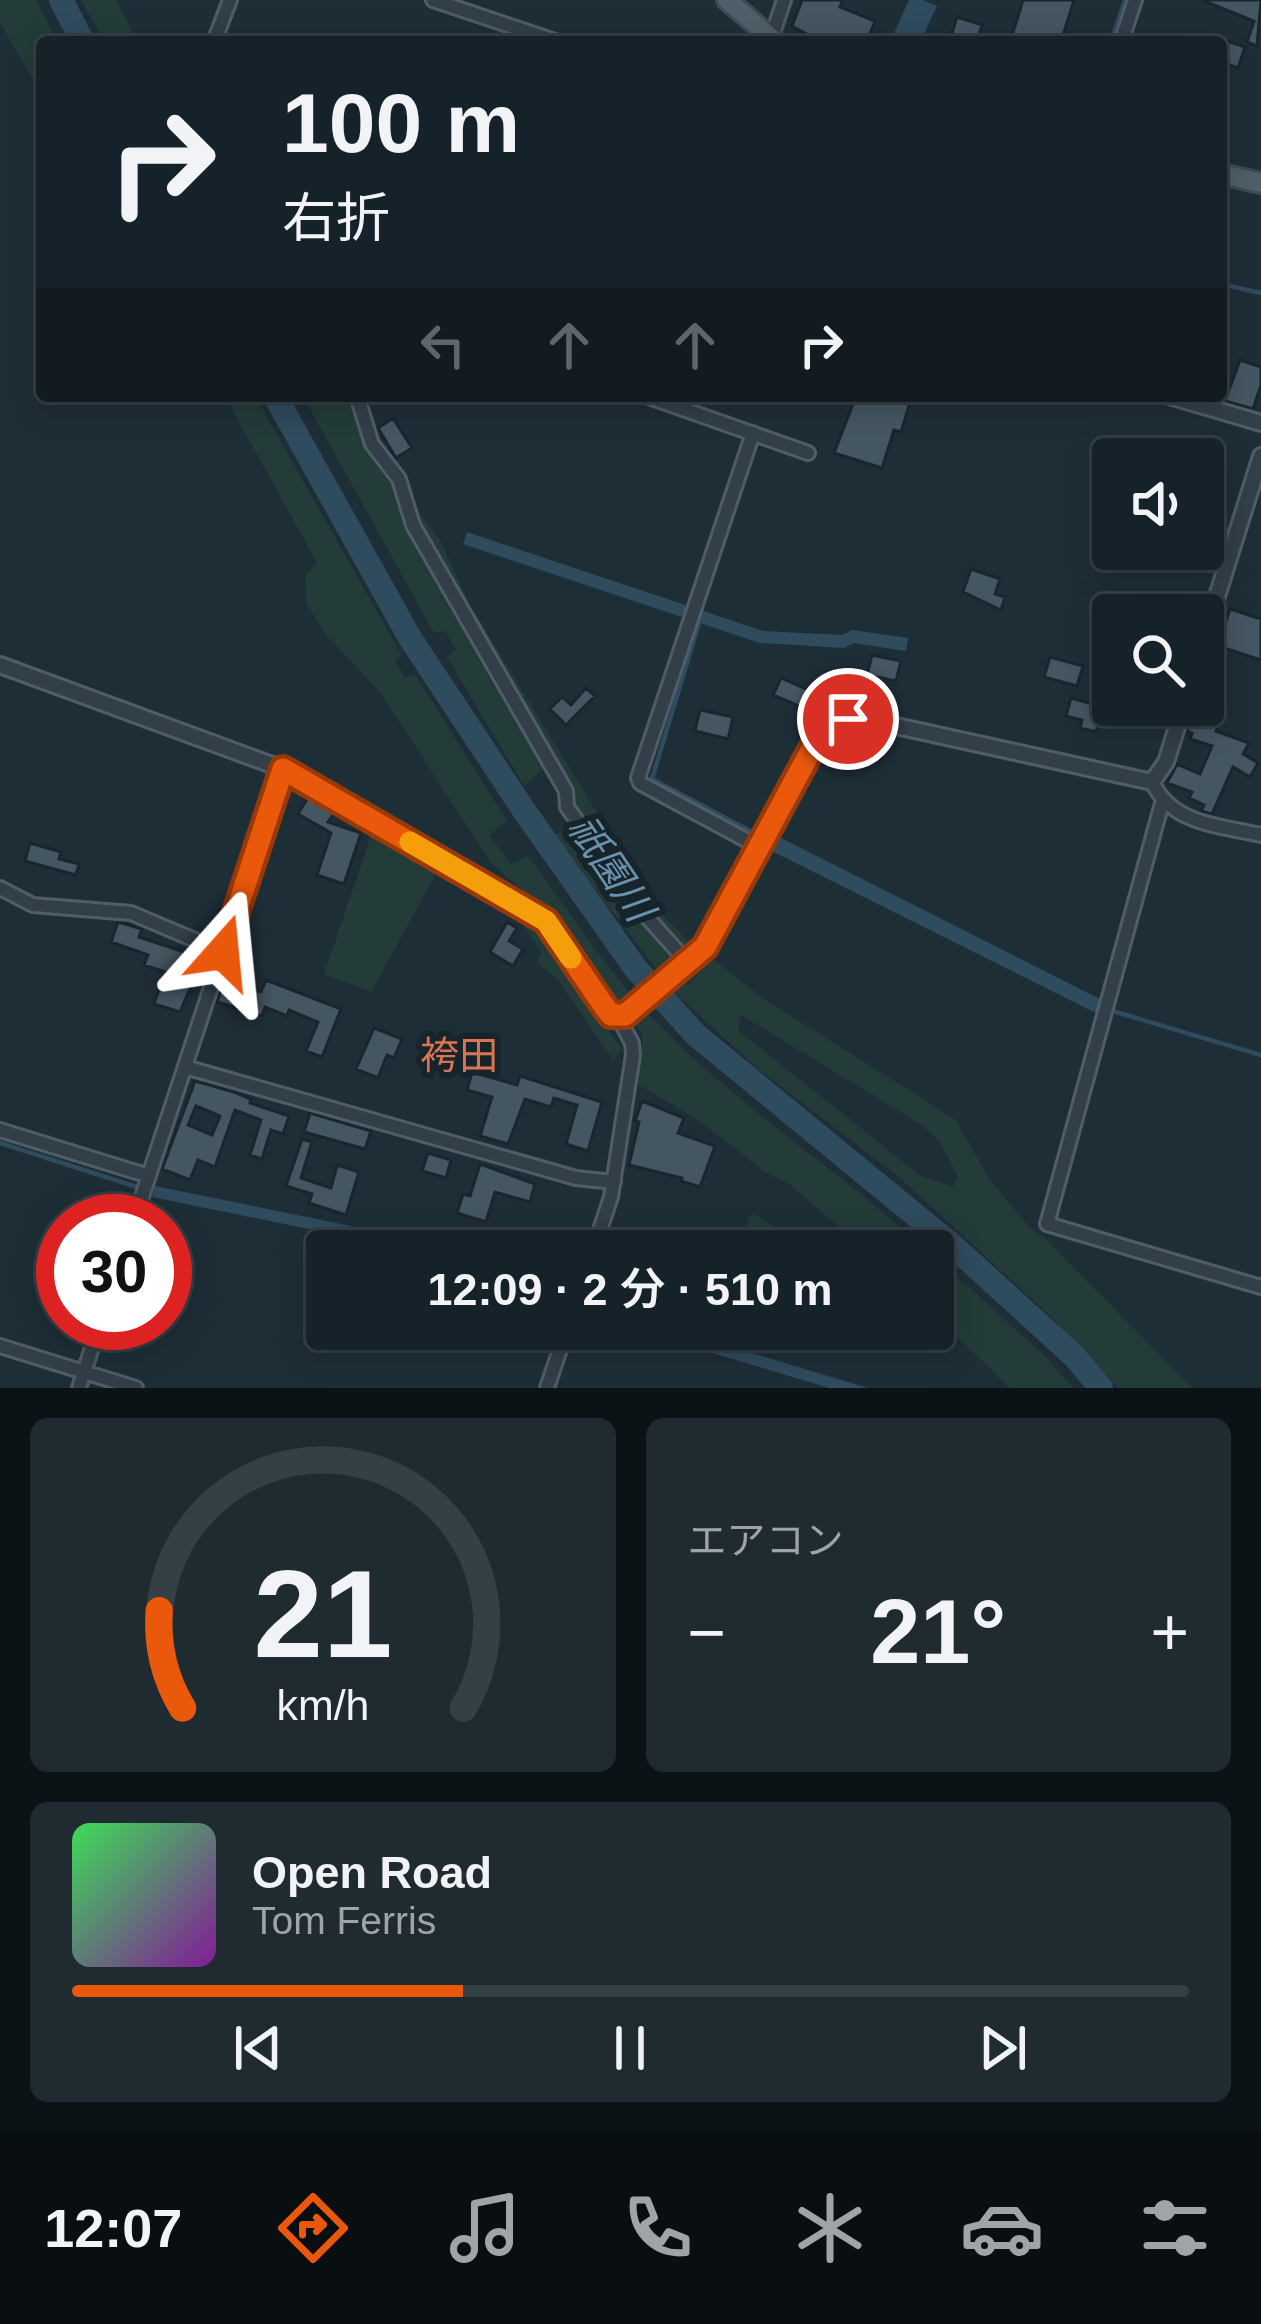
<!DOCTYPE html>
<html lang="ja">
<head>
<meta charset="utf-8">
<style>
	:root { --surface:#162229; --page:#1f2a31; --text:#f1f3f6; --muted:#9ea4a8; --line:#353f46; --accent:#ea580c }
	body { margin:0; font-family:Arial,"Noto Sans JP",sans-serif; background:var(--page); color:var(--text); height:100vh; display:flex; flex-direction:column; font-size:45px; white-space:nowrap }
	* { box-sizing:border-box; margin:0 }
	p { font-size:39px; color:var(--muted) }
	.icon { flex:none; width:66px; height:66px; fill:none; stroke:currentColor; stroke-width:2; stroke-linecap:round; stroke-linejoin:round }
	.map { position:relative; height:1388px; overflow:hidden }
	.panel { display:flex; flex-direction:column; gap:30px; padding:30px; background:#0c1317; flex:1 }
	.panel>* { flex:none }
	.banner { position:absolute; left:36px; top:36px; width:1191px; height:366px; border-radius:12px; box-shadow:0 6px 30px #0003,0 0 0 3px var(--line); background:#162229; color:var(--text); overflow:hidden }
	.fabs { position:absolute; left:1092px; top:438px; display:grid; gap:24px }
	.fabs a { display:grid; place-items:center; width:132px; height:132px; border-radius:12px; background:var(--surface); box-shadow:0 6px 30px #0003,0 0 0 3px var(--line); font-size:60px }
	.speed { position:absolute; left:36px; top:1194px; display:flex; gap:24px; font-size:60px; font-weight:700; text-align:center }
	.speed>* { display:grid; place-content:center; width:156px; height:156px; border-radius:50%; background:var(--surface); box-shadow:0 6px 30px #0003,0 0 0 3px var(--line); line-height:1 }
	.speed .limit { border:18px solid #d22; background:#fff; color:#111 }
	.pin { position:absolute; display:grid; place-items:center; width:102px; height:102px; color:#fff; margin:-51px; border:6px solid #fff; border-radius:50%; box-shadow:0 3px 12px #0007 }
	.me { position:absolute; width:132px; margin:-66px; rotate:18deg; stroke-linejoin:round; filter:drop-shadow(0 0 9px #0008) }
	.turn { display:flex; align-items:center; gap:42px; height:252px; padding:0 48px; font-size:54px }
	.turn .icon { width:156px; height:156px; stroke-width:2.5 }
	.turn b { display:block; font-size:84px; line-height:102px }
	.lanes { display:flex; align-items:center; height:114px; padding:0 48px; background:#0003; justify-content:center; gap:60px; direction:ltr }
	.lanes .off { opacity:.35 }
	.big { font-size:90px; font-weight:600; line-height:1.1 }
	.panel .card { flex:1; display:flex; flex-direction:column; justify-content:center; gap:18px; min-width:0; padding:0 42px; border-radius:18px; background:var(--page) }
	.panel .dial { align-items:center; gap:0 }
	.dial svg { height:312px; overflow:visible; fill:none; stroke:var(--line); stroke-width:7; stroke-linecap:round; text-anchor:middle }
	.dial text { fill:var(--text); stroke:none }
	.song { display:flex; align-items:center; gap:36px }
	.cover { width:144px; height:144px; border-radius:18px; background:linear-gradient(135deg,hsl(130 70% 55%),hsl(290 70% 35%)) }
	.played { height:12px; border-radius:6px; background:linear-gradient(90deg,var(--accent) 35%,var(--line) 35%) }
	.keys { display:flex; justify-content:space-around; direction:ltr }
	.heat { display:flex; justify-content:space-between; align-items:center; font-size:66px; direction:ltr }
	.panel .tiles { flex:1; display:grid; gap:30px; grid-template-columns:1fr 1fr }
	.card:last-child { grid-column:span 2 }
	.trip { position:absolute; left:306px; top:1230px; width:648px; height:120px; border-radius:12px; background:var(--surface); box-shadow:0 6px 30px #0003,0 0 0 3px var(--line); font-weight:600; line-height:120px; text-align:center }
	.tabs { display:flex; height:192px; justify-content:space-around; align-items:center; background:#090e10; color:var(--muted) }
	.tabs .icon { width:84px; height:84px }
	.tabs .selected { color:var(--accent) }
	.tabs b { font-size:54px; color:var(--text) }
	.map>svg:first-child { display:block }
	.green { fill:#233c39; fill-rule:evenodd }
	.water { fill:#2f4b5e }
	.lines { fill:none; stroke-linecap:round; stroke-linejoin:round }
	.stream { stroke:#2f4b5e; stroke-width:4.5 }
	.river { stroke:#2f4b5e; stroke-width:24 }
	.building { fill:#445662; stroke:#1a262e; stroke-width:3; fill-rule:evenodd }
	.minor-casing { stroke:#4f5d66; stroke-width:18 }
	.tertiary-casing { stroke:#4f5d66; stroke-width:20 }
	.primary-casing { stroke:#3e4b54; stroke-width:24 }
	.minor { stroke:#323f48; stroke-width:12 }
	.tertiary { stroke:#323f48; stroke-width:14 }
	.primary { stroke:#4f5e68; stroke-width:18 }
	.route-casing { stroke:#983908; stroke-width:30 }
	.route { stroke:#ea580c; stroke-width:21 }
	.slow { stroke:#f59e0b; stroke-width:21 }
	.labels { text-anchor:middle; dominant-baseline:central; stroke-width:12; stroke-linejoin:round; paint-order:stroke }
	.water-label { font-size:39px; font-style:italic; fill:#6a92aa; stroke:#18242c }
	.neighbourhood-label { font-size:39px; fill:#d87553; stroke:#18242c }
</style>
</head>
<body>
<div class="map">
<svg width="1261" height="1388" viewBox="0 0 1261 1388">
	<rect width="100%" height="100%" fill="#1e2e37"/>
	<!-- green -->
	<path class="green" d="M0 0H36L58 42H42V95L0 23Z
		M81 0H116L138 42H105Z
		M225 396H255L401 654 395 661 405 678 415 674 507 821 489 835 511 864 528 856C568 909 606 969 652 1018 736 1105 838 1170 928 1251H868L789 1184 765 1172 700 1121 637 1084 643 1035 546 911 491 863 380 692 328 637 307 605 305 576 317 563Z
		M303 396H347L362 437 391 483 403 490 441 542 470 605 654 906 690 943 666 964 688 985 712 958 761 997 956 1120 989 1179 1030 1228 1046 1239 1192 1388H1118L1046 1312 899 1177 758 1069 676 994 553 836 580 821 554 760 524 786 447 657 456 649 445 631 434 633ZM741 1015 922 1125 940 1142 958 1177 953 1187 921 1176 738 1030Z
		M373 830 439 868 371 992 324 974Z
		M515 913C563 940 589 1004 622 1049L613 1060 558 980 537 962 542 953Z
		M751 1213 797 1239 790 1251H738Z
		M933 1255 1045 1356 1073 1388H1010L933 1314Z"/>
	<!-- water -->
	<path class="water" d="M909 0H923L937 6 920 42H890Z
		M467 532 763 631 842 635 852 630 908 638 906 651 854 643 844 648 760 643 463 544Z
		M775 835 1102 1000 1096 1013 768 849Z
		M155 1186 346 1225 438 1251H397L343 1236 152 1197Z
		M633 1329H672L868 1388H829Z"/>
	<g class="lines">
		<!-- stream -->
		<path class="stream" d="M1111 42 1125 0
			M1221 284 1261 293
			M699 623 652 779 756 834
			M1099 1007 1261 1055
			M0 1143 143 1189"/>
		<!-- river -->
		<path class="river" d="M61 0 83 42
			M275 396 410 638 525 812 636 969 696 1035 953 1246 1074 1356 1101 1388"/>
	</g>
	<!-- building -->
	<path class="building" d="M802 0H843L840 7 875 21 867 42H821L792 26Z
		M1023 0H1074L1061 42 1047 39 1046 42H1010Z
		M1202 0H1261L1257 46 1247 42 1254 21Z
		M957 17 982 25 977 42H949Z
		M1224 40 1245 47 1238 68 1221 62Z
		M1240 360 1261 367V385L1253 409 1225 401Z
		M856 396H912L901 432 894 430 882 468 834 453Z
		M393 418 412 448 396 458 378 428Z
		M971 569 1000 579 995 594 1005 597 1001 610 963 592Z
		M1230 609 1261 619V660L1218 646Z
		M872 655 901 661 896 681 867 675Z
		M1050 657 1083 666 1077 686 1044 677Z
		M781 678 808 690 801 707 773 695Z
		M586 688 595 696 566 725 550 709 562 697 571 705Z
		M1071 698 1103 707 1096 732 1080 728 1082 720 1066 716Z
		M700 710 733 717 728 739 695 731Z
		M1194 712 1220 720 1216 731 1249 743 1243 754 1258 763 1250 777 1233 767 1212 814 1201 811 1204 805 1189 798 1192 792 1167 783 1177 764 1200 774 1212 746 1190 739 1192 733 1187 731Z
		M309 796 335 812 328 822 361 833 344 884 317 875 331 833 298 814Z
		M30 843 61 852 59 859 79 864 76 875 25 861Z
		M118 922 142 929 139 937 203 958 180 1012 154 1004 165 972 144 965 148 955 111 942Z
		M507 922 517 928 509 941 523 949 513 966 490 952Z
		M224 980 261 992 266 980 341 1009 322 1057 306 1051 318 1022 289 1010 287 1016 265 1007 262 1016 217 1002Z
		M374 1028 402 1039 394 1058 387 1055 378 1078 356 1069Z
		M472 1072 517 1085 520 1076 602 1102 588 1151 566 1144 577 1105 554 1098 551 1107 525 1099 508 1144 480 1136 492 1097 467 1090Z
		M195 1081 234 1092 251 1099 250 1103 289 1116 283 1134 271 1130 262 1159 250 1155 261 1120 235 1110 215 1167 198 1160 190 1180 162 1169ZM196 1106 220 1116 212 1135 188 1125Z
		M642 1101 684 1118 678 1133 715 1146 700 1187 681 1181 682 1178 629 1165 639 1122 635 1121Z
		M310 1113 371 1131 365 1149 304 1132Z
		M302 1139 312 1142 301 1178 331 1188 337 1165 359 1172 346 1215 309 1203 312 1194 286 1186Z
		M428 1153 451 1160 446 1178 422 1171Z
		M480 1164 535 1184 530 1202 495 1192 486 1222 457 1213 463 1194 470 1196Z"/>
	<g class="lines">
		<!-- minor casing -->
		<g class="minor-casing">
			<path id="minor" d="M433 0 558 42
				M771 39 784 0
				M214 42 230 0
				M1121 42 1135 0
				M357 396 372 444 399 479 413 525 566 791 567 807 645 915 689 964
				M646 396 808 453
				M753 433 638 778 640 783 759 847
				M1152 782C1173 825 1218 825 1261 835
				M1162 803 1047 1224 1261 1287
				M0 888 33 905 131 913 223 952
				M185 1067 576 1178 614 1182
				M0 1130 149 1176
				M134 1221 283 769
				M593 1251 611 1197 633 1055 632 1043 618 1017
				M0 1346 136 1388
				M79 1388 100 1323
				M547 1388 567 1329"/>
		</g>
		<!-- tertiary casing -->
		<g class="tertiary-casing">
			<path id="tertiary" d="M1169 396 1261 423
				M1203 641 1261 456
				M0 665 283 769 528 908C566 935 580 996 618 1017L689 964 705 947 810 750C825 725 840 718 869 720L1152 782 1166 762 1184 705"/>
		</g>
		<!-- primary casing -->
		<g class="primary-casing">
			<path id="primary" d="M727 0 776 42
				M1221 174 1261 183"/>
		</g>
		<!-- minor -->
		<use href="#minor" class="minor"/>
		<!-- tertiary -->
		<use href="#tertiary" class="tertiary"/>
		<!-- primary -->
		<use href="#primary" class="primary"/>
	</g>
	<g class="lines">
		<!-- route casing -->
		<g class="route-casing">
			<path id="route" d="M223 952 283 769 546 921 604 1006 611 1015H625L705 947 820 734 848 719"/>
		</g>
		<!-- route -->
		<use href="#route" class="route"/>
		<!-- slow -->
		<path class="slow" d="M410 842 546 921 571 958"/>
	</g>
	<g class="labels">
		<!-- water labels -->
		<g class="water-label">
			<text transform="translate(611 868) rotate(56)">祇園川</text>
		</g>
		<!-- neighbourhood labels -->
		<g class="neighbourhood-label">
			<text x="459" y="1055">袴田</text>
		</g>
	</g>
</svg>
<div class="fabs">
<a><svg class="icon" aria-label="sound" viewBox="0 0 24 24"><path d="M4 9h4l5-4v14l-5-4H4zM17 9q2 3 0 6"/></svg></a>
<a><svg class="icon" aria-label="search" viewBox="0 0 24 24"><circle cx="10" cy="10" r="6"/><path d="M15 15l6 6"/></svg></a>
</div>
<div class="speed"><div class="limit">30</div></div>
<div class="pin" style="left:848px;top:719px;background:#d93025"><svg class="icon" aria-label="arrive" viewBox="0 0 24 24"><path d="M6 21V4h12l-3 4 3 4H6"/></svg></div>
<svg class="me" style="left:223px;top:952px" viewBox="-20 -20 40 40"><path d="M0-17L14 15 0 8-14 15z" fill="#ea580c" stroke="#fff" stroke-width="4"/></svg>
<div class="trip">12:09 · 2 分 · 510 m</div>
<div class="banner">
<div class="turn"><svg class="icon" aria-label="right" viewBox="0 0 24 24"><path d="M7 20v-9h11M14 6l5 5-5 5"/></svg><div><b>100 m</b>右折</div></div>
<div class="lanes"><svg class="icon off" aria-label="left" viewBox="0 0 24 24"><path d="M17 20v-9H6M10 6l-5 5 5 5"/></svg><svg class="icon off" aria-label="ahead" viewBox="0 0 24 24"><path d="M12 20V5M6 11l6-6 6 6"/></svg><svg class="icon off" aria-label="ahead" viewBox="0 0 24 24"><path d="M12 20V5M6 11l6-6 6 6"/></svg><svg class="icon" aria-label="right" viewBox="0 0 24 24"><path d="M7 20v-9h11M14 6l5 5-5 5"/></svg></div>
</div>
</div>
<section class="panel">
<div class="tiles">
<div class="card dial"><svg viewBox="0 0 100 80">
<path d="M14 69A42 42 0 1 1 86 69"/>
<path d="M14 69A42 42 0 0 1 8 44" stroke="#ea580c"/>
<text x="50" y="56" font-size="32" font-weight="700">21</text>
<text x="50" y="72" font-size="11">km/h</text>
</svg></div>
<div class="card"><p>エアコン</p>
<div class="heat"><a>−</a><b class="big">21°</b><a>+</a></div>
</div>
<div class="card">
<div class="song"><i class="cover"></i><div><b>Open Road</b><p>Tom Ferris</p></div></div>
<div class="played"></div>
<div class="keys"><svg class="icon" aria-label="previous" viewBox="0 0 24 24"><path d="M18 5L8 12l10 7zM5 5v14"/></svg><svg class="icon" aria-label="pause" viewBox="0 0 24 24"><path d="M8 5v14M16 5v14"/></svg><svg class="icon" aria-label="next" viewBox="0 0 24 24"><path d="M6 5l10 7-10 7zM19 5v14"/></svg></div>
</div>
</div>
</section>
<nav class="tabs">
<b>12:07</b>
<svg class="icon selected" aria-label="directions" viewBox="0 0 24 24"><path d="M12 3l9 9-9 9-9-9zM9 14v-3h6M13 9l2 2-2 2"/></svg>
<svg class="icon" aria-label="music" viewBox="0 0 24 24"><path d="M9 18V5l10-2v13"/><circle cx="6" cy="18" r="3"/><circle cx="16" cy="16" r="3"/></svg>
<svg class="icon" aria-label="phone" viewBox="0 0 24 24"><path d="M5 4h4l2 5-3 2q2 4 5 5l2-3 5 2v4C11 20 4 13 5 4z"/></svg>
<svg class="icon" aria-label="climate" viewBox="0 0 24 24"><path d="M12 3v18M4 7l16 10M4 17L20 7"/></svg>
<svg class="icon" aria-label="car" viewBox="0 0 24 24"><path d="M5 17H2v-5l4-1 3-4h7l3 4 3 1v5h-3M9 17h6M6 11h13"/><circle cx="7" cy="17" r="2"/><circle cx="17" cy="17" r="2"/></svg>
<svg class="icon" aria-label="filters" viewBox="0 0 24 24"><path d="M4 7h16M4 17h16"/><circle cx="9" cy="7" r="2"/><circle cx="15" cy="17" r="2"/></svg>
</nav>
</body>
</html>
